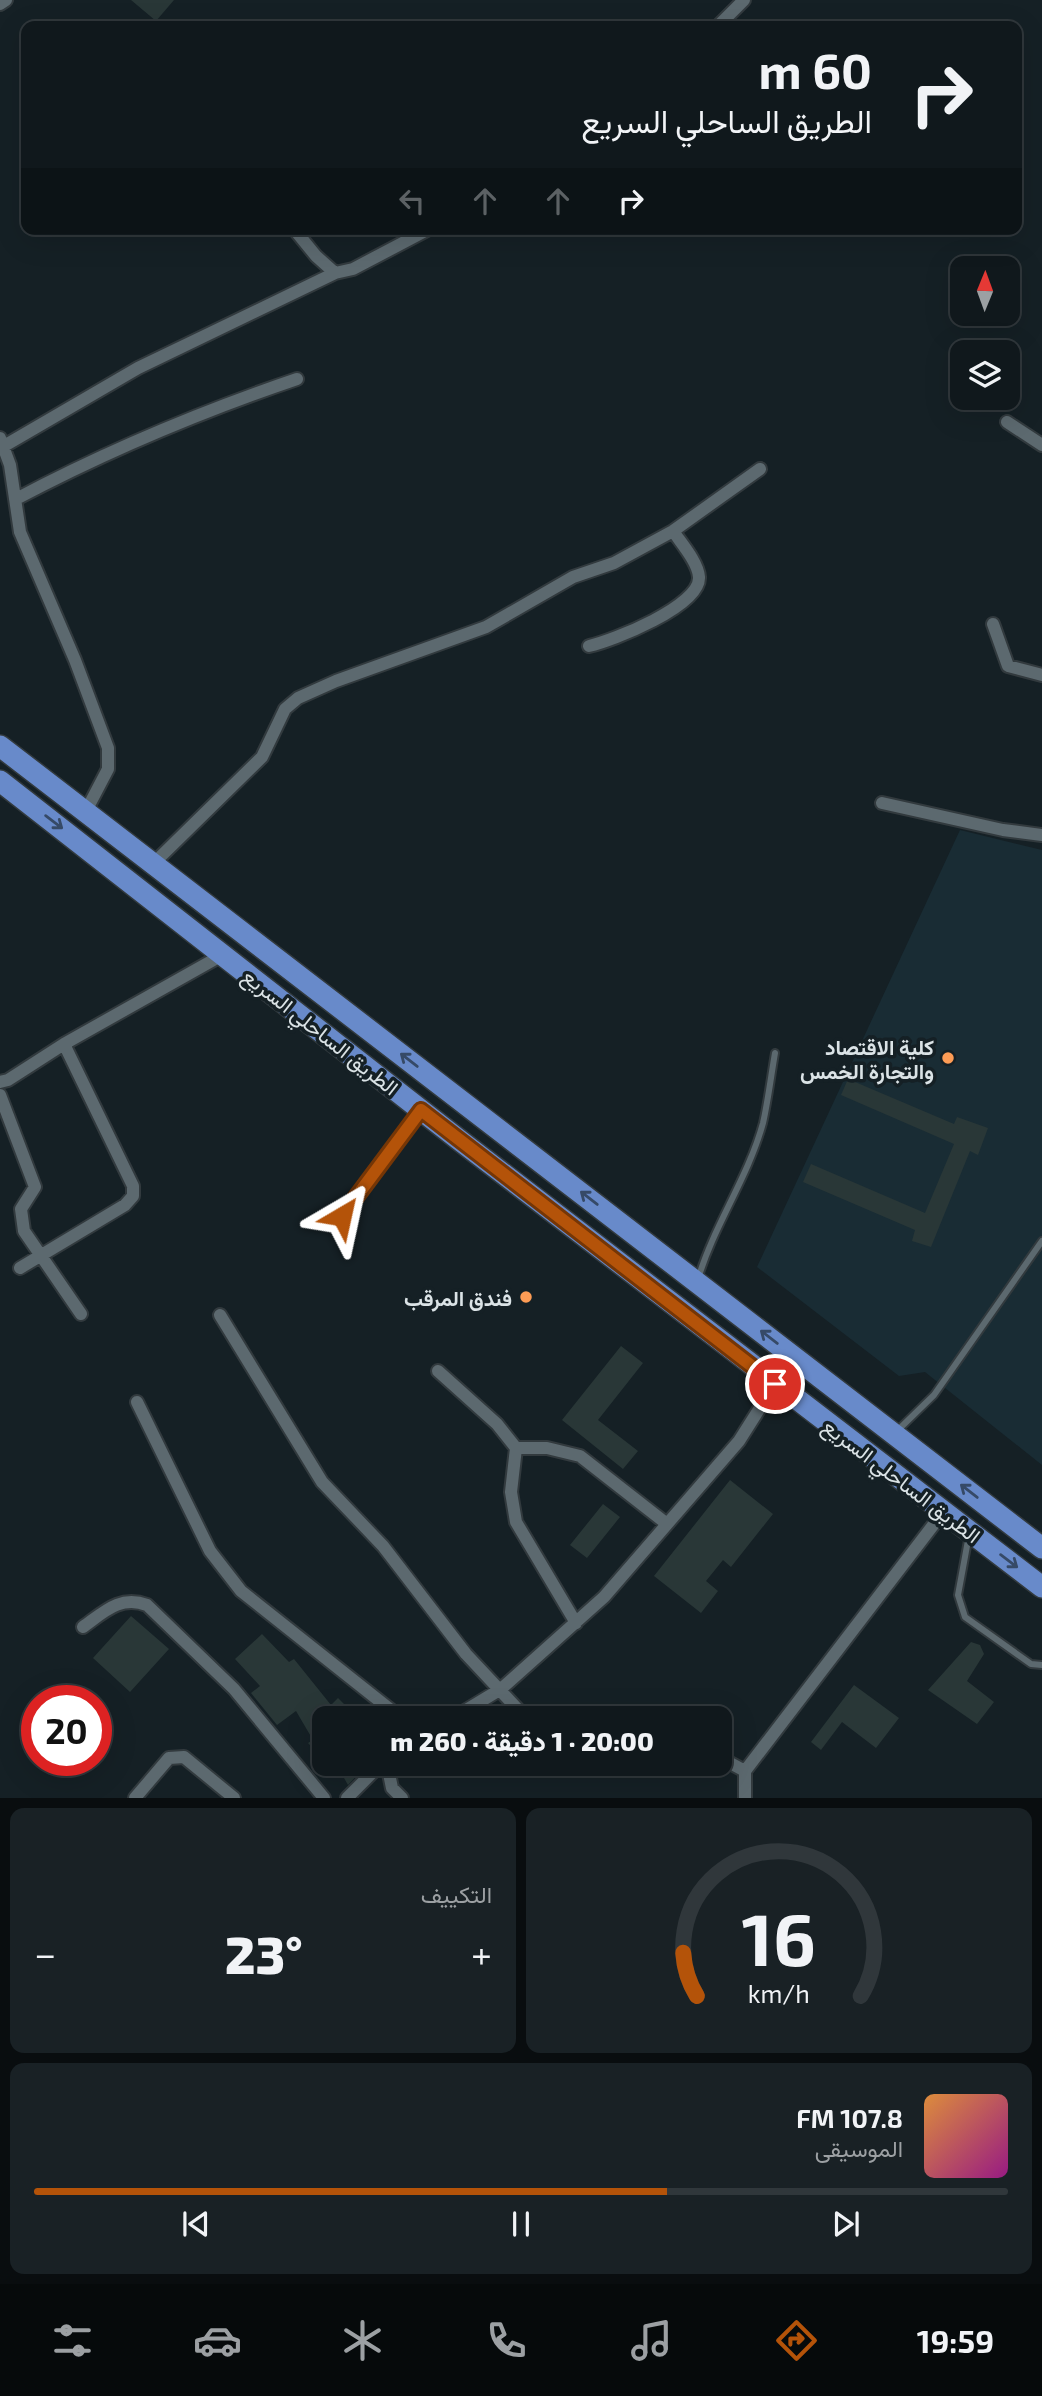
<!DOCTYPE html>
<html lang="ar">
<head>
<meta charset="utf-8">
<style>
	:root { --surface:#10181c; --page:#192125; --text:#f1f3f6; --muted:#9ca0a3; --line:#30373b; --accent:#b45309 }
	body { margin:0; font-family:"Exo 2",Vazirmatn,sans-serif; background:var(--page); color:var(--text); direction:rtl; height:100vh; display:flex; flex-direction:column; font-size:26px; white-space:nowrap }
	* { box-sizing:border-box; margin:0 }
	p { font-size:23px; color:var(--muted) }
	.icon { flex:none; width:38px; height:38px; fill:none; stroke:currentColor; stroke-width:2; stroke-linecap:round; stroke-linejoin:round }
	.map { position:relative; height:1798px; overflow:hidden; direction:ltr }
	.details { display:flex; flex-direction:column; gap:10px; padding:10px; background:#090d0f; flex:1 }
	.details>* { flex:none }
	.top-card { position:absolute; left:21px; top:21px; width:1001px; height:214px; border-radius:14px; box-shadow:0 7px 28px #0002,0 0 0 2px var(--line); direction:rtl; background:#10181c; color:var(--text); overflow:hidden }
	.needle { width:46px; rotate:1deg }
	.controls { position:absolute; left:950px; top:256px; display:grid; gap:14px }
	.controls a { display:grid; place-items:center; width:70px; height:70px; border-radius:14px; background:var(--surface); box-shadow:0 7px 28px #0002,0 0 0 2px var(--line); font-size:35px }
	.speed { position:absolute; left:21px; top:1685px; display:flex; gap:14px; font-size:35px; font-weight:700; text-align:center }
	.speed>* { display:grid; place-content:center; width:91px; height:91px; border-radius:50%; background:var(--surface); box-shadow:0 7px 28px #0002,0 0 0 2px var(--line); line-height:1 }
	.speed .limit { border:10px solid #d22; background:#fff; color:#111 }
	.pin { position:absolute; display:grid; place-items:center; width:60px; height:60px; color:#fff; margin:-30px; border:4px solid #fff; border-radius:50%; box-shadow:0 2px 7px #0007 }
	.me { position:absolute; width:77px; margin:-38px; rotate:36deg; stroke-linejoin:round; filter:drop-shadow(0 0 5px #0008) }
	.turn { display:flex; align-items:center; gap:24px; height:147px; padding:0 35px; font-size:32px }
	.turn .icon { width:91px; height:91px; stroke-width:2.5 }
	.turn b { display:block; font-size:49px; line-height:60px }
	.lanes { display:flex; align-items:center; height:66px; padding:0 35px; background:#0003; justify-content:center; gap:35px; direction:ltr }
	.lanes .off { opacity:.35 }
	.big { font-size:52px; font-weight:800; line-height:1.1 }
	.details .card { flex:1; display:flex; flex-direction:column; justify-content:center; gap:10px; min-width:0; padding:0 24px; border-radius:14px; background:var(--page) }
	.details .dial { align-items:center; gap:0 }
	.dial svg { height:182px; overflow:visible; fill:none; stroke:var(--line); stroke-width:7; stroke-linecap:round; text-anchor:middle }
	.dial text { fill:var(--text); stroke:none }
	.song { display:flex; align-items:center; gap:21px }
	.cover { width:84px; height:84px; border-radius:10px; background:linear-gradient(135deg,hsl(30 70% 55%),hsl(310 70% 35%)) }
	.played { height:7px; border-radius:4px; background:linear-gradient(90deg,var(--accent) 65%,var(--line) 65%) }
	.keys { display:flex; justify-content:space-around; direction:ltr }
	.heat { display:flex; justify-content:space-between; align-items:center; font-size:38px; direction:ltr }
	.details .tiles { flex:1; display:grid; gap:10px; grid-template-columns:1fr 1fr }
	.card:last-child { grid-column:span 2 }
	.trip { position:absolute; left:312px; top:1706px; width:420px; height:70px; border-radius:14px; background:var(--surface); box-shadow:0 7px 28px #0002,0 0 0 2px var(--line); font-weight:800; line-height:70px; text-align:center; direction:rtl }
	.tabs { display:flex; height:112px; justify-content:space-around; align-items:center; background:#060a0b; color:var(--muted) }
	.tabs .icon { width:49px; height:49px }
	.tabs .on { color:var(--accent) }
	.tabs b { font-size:32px; color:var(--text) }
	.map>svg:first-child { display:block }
	.built { fill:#192c34 }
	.building { fill:#293737 }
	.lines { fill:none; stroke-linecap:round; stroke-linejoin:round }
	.service-casing { stroke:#323a3e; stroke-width:10 }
	.minor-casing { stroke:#323a3e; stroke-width:16 }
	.trunk-casing { stroke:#323a3e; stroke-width:24 }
	.service { stroke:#5c696f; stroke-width:6 }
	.minor { stroke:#5c696f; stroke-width:12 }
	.trunk { stroke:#688aca; stroke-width:21 }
	.oneway { stroke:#364a67 }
	.route-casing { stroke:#753606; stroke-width:18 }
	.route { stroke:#b45309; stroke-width:12 }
	.poi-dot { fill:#fd9c55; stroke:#152025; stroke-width:2.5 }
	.labels { text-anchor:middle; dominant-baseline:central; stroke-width:7; stroke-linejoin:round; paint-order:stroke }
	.street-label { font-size:21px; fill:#dbe3e6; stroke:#152025 }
	.poi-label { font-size:21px; font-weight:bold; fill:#dbe3e6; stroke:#152025; text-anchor:end }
</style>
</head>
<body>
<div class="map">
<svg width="1042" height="1798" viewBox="0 0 1042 1798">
	<rect width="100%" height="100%" fill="#152025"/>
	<!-- built -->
	<path class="built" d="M960 830 1042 850V1465L925 1372 899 1376 757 1267Z"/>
	<!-- building -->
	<path class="building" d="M131 0H174L156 21Z
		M848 1079 954 1124 957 1117 988 1128 978 1155 970 1151 931 1247 912 1241 915 1230 803 1182 811 1164 925 1213 954 1144 841 1095Z
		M621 1346 643 1363 598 1420 638 1451 623 1469 562 1420Z
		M730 1480 773 1514 731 1567 723 1560 706 1581 718 1591 701 1613 654 1576Z
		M603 1504 620 1517 587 1558 570 1545Z
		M131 1616 169 1649 130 1692 93 1658Z
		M262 1634 289 1662 294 1659 331 1705 338 1698 358 1718H324V1760L308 1743 313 1740 296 1711 277 1725 251 1693 260 1686 235 1659Z
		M971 1642 980 1645 984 1654 967 1681 994 1702 977 1724 928 1690Z
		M854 1685 899 1718 876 1748 842 1722 821 1750 811 1742Z
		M336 1764H368L348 1785Z"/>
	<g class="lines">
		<!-- service casing -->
		<g class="service-casing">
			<path id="service" d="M342 1216 418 1114
				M698 1279C714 1225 748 1178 763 1123 768 1101 771 1076 775 1053
				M897 1431 934 1395 1042 1241
				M969 1535 958 1595 965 1617 1031 1664 1042 1665"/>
		</g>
		<!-- minor casing -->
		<g class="minor-casing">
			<path id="minor" d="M0 4 6 0
				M718 26 744 0
				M294 229 316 256 335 273 353 269 429 229
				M1007 422 1042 445
				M0 438 10 465 20 532 75 660 108 748V769L86 811
				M4 446 138 368 335 273
				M16 499C107 451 200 412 297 379
				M993 624 1008 666 1042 675
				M589 646C612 641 701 606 699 577 698 562 681 543 673 531
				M882 803 1003 830 1042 835
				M154 863 262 757 285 709 298 698 336 681 486 627 573 577 614 563 673 531 760 469
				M0 1082 8 1080 64 1044 224 954
				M0 1095 35 1187 21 1209 24 1231 81 1314
				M20 1268 125 1205 133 1196V1186L64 1044
				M220 1315 322 1482 383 1546 466 1654 526 1718
				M438 1371 497 1424 516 1448 511 1492 516 1522 576 1623
				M137 1402 210 1551 241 1591 401 1718
				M516 1448H547L580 1456 667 1524
				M83 1627C104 1612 120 1595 147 1605L234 1689 324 1798
				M453 1718 501 1689 604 1597 739 1441 775 1384
				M719 1757 745 1771
				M387 1764 392 1788 402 1798
				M135 1798 169 1758 184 1757 234 1798
				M347 1798 381 1764
				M745 1798V1771L944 1511"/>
		</g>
		<!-- trunk casing -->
		<g class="trunk-casing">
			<path id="trunk" d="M0 746 1042 1548
				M0 781 458 1139 1042 1587"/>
		</g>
		<!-- service -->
		<use href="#service" class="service"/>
		<!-- minor -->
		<use href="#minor" class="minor"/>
		<!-- trunk -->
		<use href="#trunk" class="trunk"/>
	</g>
	<!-- one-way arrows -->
	<defs><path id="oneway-shaft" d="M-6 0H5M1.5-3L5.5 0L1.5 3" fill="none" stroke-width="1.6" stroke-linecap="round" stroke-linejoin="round" transform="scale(1.75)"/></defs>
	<g class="oneway">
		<use href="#oneway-shaft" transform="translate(54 822) rotate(37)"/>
		<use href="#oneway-shaft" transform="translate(409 1060) rotate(-142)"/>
		<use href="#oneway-shaft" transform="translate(589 1198) rotate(-142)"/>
		<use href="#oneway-shaft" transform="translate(769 1337) rotate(-142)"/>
		<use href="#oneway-shaft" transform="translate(969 1491) rotate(-142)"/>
		<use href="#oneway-shaft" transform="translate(1009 1561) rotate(37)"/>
	</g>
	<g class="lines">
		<!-- route casing -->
		<g class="route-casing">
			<path id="route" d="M342 1216 421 1110 775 1384"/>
		</g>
		<!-- route -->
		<use href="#route" class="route"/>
	</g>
	<!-- markers -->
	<g class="poi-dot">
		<circle cx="948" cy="1058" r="7"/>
		<circle cx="526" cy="1297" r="7"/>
	</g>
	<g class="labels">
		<!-- street labels -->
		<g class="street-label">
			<text transform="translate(321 1031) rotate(38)">الطريق الساحلي السريع</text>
			<text transform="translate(902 1480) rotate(37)">الطريق الساحلي السريع</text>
		</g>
		<!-- poi labels -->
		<g class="poi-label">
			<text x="934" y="1046">كلية الاقتصاد<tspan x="934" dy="24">والتجارة الخمس</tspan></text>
			<text x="512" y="1297">فندق المرقب</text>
		</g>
	</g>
</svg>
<div class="controls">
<a><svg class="needle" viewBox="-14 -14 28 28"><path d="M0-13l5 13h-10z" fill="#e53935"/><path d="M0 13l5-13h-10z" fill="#9ca0a3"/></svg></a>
<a><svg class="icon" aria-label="layers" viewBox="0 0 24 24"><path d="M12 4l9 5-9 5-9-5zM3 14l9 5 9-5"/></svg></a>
</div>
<div class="speed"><div class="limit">20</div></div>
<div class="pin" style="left:775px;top:1384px;background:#d93025"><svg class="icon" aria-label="arrive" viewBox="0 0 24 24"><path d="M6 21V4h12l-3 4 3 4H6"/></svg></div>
<svg class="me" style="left:342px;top:1216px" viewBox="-20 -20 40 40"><path d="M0-17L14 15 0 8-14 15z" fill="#b45309" stroke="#fff" stroke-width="4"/></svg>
<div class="trip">20:00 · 1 دقيقة · 260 m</div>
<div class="top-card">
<div class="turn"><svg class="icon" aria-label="right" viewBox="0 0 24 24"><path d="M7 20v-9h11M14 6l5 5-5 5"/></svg><div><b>60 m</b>الطريق الساحلي السريع</div></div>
<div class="lanes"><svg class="icon off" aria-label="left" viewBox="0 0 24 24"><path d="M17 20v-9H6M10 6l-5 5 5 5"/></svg><svg class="icon off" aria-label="ahead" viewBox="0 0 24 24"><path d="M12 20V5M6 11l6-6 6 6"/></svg><svg class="icon off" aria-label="ahead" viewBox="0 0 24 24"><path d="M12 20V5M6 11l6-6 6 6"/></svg><svg class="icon" aria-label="right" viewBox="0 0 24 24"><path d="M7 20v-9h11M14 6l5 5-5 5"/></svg></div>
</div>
</div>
<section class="details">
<div class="tiles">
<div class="card dial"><svg viewBox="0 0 100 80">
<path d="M14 69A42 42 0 1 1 86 69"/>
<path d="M14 69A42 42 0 0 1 8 50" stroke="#b45309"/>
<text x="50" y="56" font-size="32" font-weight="700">16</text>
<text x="50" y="72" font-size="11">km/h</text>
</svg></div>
<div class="card"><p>التكييف</p>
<div class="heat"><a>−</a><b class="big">23°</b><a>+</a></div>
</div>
<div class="card">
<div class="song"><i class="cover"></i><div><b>107.8 FM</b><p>الموسيقى</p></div></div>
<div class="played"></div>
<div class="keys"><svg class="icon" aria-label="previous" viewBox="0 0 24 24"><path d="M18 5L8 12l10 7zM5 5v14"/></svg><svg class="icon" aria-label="pause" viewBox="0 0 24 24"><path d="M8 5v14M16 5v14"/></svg><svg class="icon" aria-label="next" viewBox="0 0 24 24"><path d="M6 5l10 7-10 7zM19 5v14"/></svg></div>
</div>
</div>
</section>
<nav class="tabs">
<b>19:59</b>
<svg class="icon on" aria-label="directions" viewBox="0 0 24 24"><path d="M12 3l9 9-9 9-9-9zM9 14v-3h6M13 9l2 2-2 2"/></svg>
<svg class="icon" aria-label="music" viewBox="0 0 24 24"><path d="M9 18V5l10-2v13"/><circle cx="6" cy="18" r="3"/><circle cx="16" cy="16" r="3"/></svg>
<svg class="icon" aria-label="phone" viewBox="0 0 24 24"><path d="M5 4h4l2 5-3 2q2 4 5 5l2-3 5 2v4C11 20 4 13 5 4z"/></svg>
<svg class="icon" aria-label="climate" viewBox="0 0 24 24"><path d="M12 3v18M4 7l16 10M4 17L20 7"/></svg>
<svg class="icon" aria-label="car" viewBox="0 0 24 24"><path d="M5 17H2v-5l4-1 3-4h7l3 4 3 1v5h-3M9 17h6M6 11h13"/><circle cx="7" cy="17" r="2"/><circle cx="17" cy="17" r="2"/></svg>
<svg class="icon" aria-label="filters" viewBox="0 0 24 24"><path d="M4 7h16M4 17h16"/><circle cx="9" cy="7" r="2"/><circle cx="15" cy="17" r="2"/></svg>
</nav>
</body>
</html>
